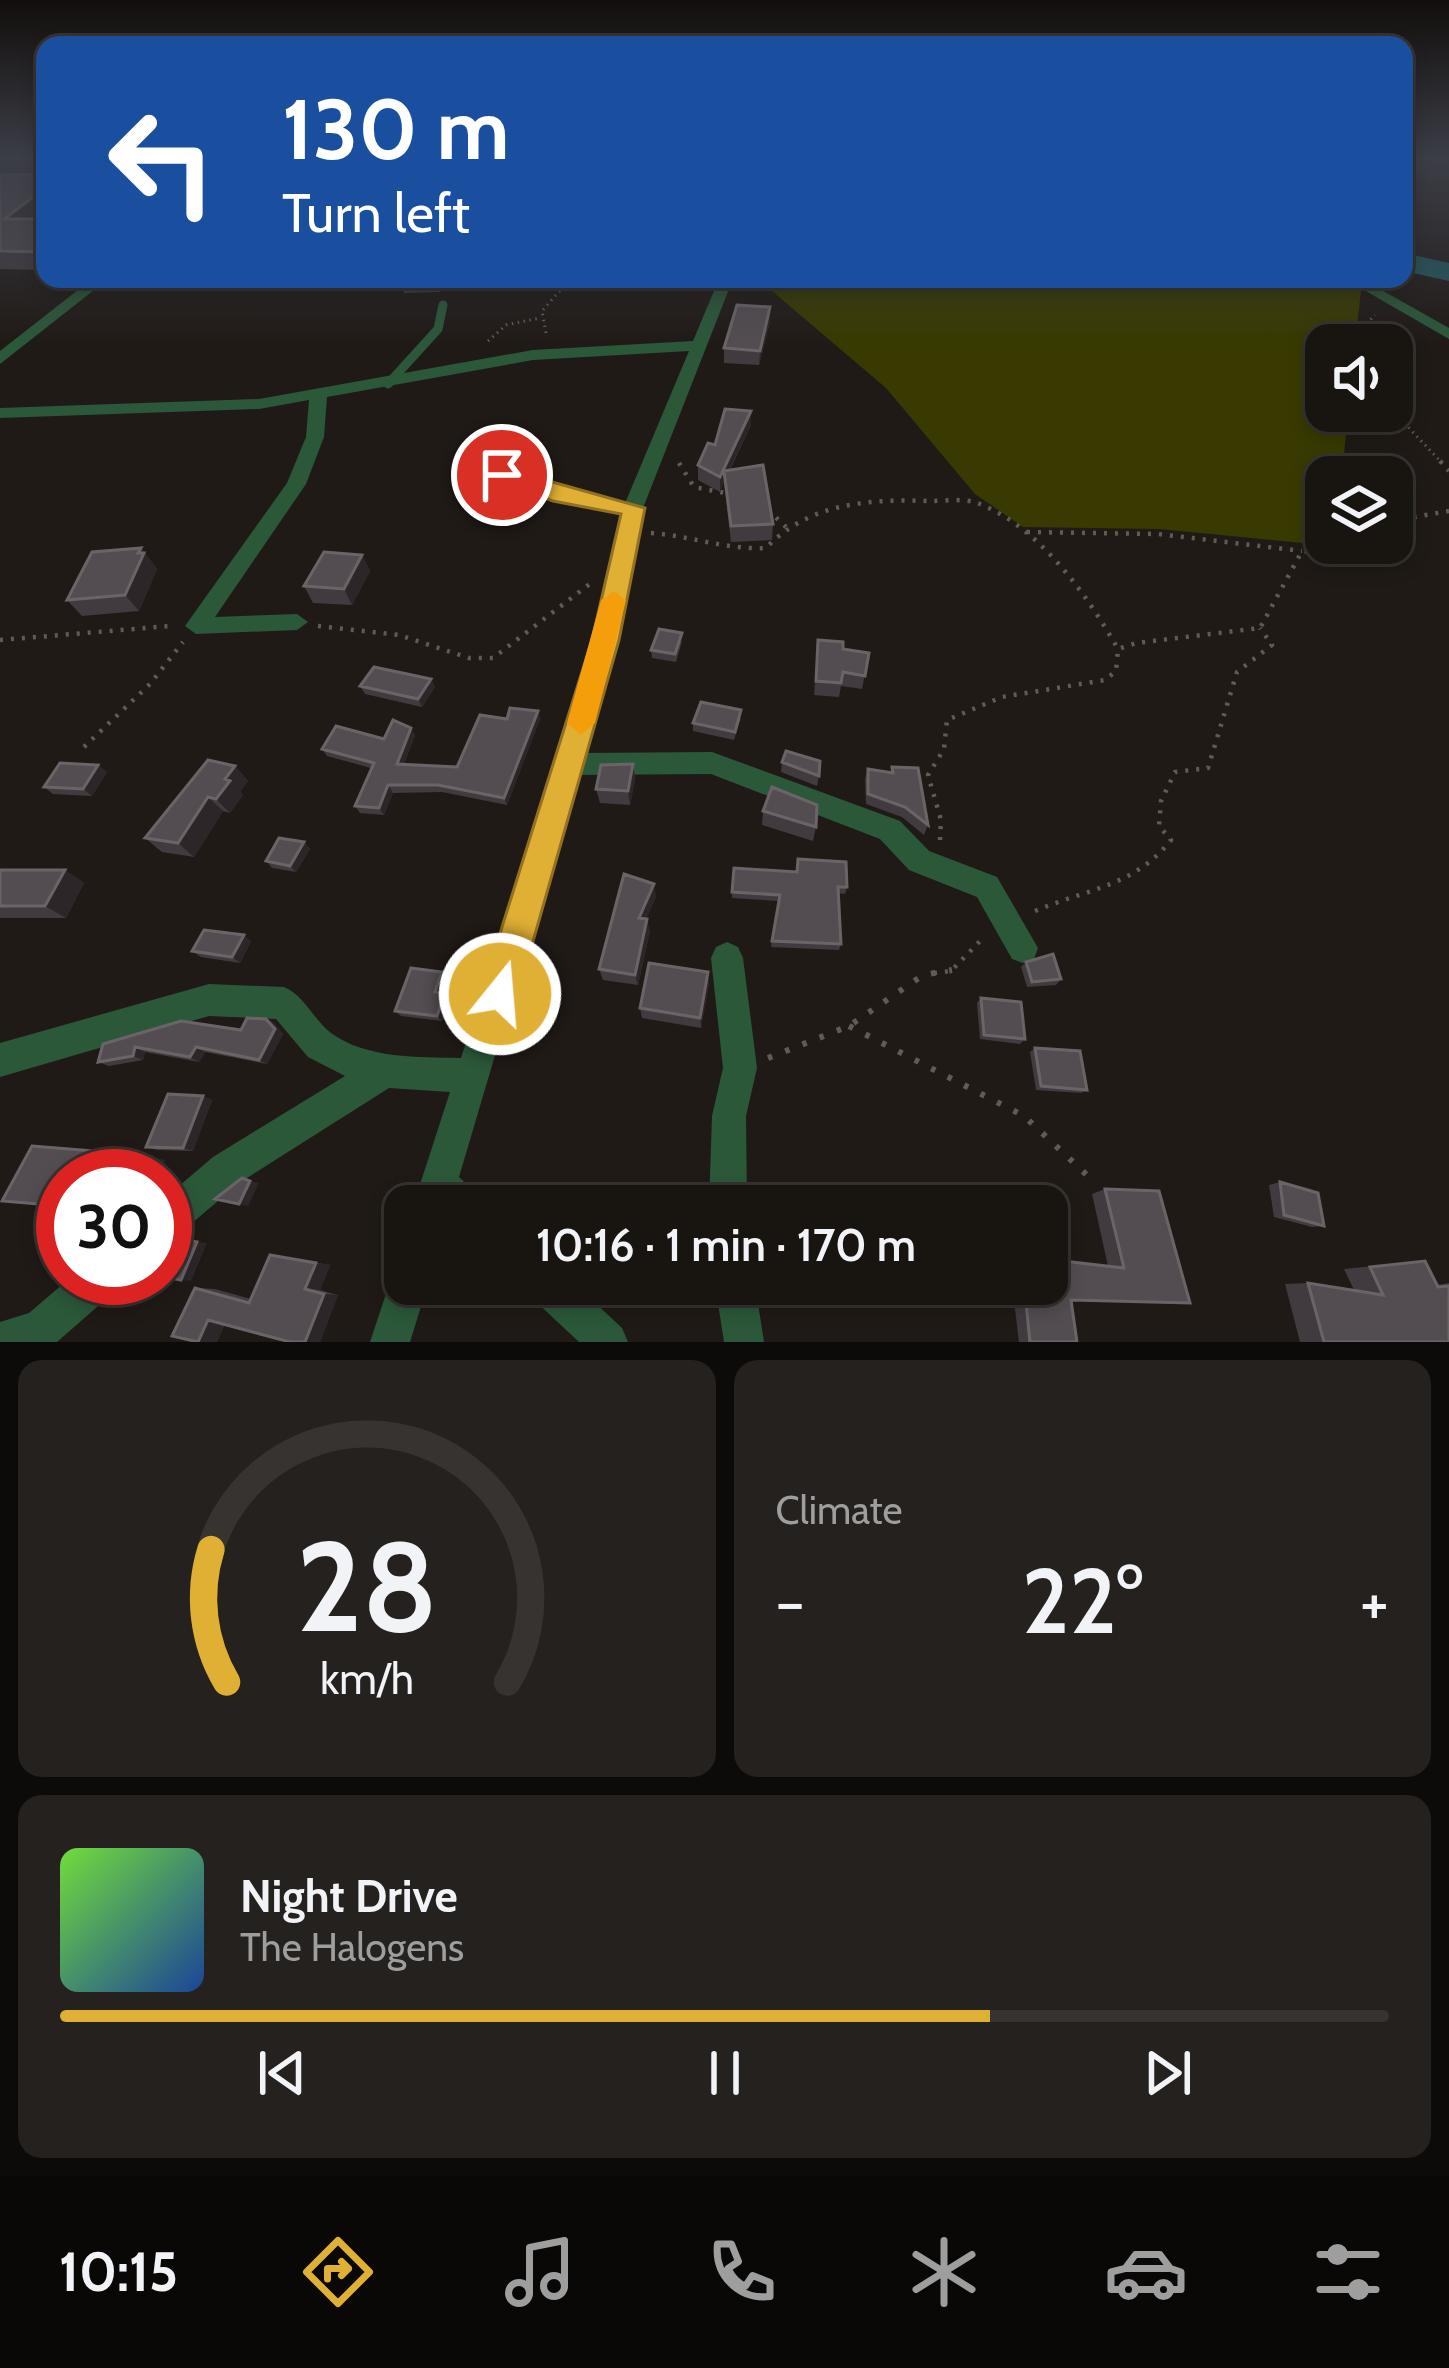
<!DOCTYPE html>
<html lang="en">
<head>
<meta charset="utf-8">
<style>
	:root { --surface:#181410; --page:#25211e; --text:#f1f3f6; --muted:#9f9e9f; --line:#363330; --accent:#e0b034 }
	body { margin:0; font-family:Cabin,sans-serif; background:var(--page); color:var(--text); height:100vh; display:flex; flex-direction:column; font-size:45px; white-space:nowrap }
	* { box-sizing:border-box; margin:0 }
	p { font-size:39px; color:var(--muted) }
	.icon { flex:none; width:66px; height:66px; fill:none; stroke:currentColor; stroke-width:2; stroke-linecap:round; stroke-linejoin:round }
	.map { position:relative; height:1342px; overflow:hidden }
	.details { display:flex; flex-direction:column; gap:18px; padding:18px; background:#0d0b09; flex:1 }
	.details>* { flex:none }
	.top-card { position:absolute; left:36px; top:36px; width:1377px; height:252px; border-radius:24px; box-shadow:0 6px 18px #0003,0 0 0 3px var(--line); background:#1a4fa0; color:#fff; overflow:hidden }
	.fabs { position:absolute; left:1305px; top:324px; display:grid; gap:24px }
	.fabs a { display:grid; place-items:center; width:108px; height:108px; border-radius:24px; background:var(--surface); box-shadow:0 6px 18px #0003,0 0 0 3px var(--line); font-size:60px }
	.speed { position:absolute; left:36px; top:1149px; display:flex; gap:24px; font-size:60px; font-weight:700; text-align:center }
	.speed>* { display:grid; place-content:center; width:156px; height:156px; border-radius:50%; background:var(--surface); box-shadow:0 6px 18px #0003,0 0 0 3px var(--line); line-height:1 }
	.speed .limit { border:18px solid #d22; background:#fff; color:#111 }
	.pin { position:absolute; display:grid; place-items:center; width:102px; height:102px; color:#fff; margin:-51px; border:6px solid #fff; border-radius:50%; box-shadow:0 3px 12px #0007 }
	.me { position:absolute; width:132px; margin:-66px; rotate:17deg; stroke-linejoin:round; filter:drop-shadow(0 0 9px #0008) }
	.turn { display:flex; align-items:center; gap:42px; height:252px; padding:0 48px; font-size:54px }
	.turn .icon { width:156px; height:156px; stroke-width:2.5 }
	.turn b { display:block; font-size:84px; line-height:102px }
	.big { font-size:90px; font-weight:600; line-height:1.1 }
	.details .tile { flex:1; display:flex; flex-direction:column; justify-content:center; gap:18px; min-width:0; padding:0 42px; border-radius:24px; background:var(--page) }
	.details .dial { align-items:center; gap:0 }
	.dial svg { height:312px; overflow:visible; fill:none; stroke:var(--line); stroke-width:7; stroke-linecap:round; text-anchor:middle }
	.dial text { fill:var(--text); stroke:none }
	.song { display:flex; align-items:center; gap:36px }
	.cover { width:144px; height:144px; border-radius:18px; background:linear-gradient(135deg,hsl(100 70% 55%),hsl(220 70% 35%)) }
	.played { height:12px; border-radius:6px; background:linear-gradient(90deg,var(--accent) 70%,var(--line) 70%) }
	.keys { display:flex; justify-content:space-around; direction:ltr }
	.heat { display:flex; justify-content:space-between; align-items:center; font-size:66px; direction:ltr }
	.details .tiles { flex:1; display:grid; gap:18px; grid-template-columns:1fr 1fr }
	.tile:last-child { grid-column:span 2 }
	.trip { position:absolute; left:384px; top:1185px; width:684px; height:120px; border-radius:24px; background:var(--surface); box-shadow:0 6px 18px #0003,0 0 0 3px var(--line); font-weight:600; line-height:120px; text-align:center }
	.tabs { display:flex; height:192px; justify-content:space-around; align-items:center; background:#0a0806; color:var(--muted) }
	.tabs .icon { width:84px; height:84px }
	.tabs .current { color:var(--accent) }
	.tabs b { font-size:54px; color:var(--text) }
	.map>svg:first-child { display:block }
	.green { fill:#383a01 }
	.lines { fill:none; stroke-linecap:round; stroke-linejoin:round }
	.river { fill:#20595e; fill-rule:evenodd }
	.path-far2 { stroke:#615b57; stroke-width:3; stroke-dasharray:1.5 4.5; stroke-linecap:butt }
	.path-far1 { stroke:#615b57; stroke-width:4.5; stroke-dasharray:3 8; stroke-linecap:butt }
	.path { stroke:#615b57; stroke-width:6; stroke-dasharray:4.5 14; stroke-linecap:butt }
	.service-far1 { stroke:#2b5839; stroke-width:9 }
	.service { stroke:#2b5839; stroke-width:10 }
	.minor { fill:#2b5839; fill-rule:evenodd }
	.wall { fill:#413b40 }
	.shaded-wall { fill:#2d2628 }
	.building { fill:#534d51; stroke:#6a6467; stroke-width:3 }
	.route { fill:#e0b034; stroke:#927222; stroke-width:3 }
	.slow { fill:#f59e0b }
</style>
</head>
<body>
<div class="map">
<svg width="1449" height="1342" viewBox="0 0 1449 1342">
	<rect width="100%" height="100%" fill="#201a16"/>
	<!-- green -->
	<path class="green" d="M758 279H1339L1361 291 1355 345H1326V411H1348L1342 477H1326V514L1302 543 1159 529 1023 527 975 494 886 388Z"/>
	<g class="lines">
		<!-- river -->
		<path class="river" d="M1404 253 1449 263V281L1404 271Z"/>
		<!-- path-far2 -->
		<path class="path-far2" d="M1404 157 1449 162
			M546 333 542 311 570 279
			M488 341 506 325 540 318
			M1362 345 1360 330 1375 315
			M1392 410 1443 464"/>
		<!-- path-far1 -->
		<path class="path-far1" d="M1440 461 1449 471
			M679 463 694 487 731 494
			M768 510 786 527
			M1392 521 1449 511
			M1027 532 1158 534 1302 551
			M651 533C692 536 726 550 766 548 810 502 870 499 930 501 944 501 964 498 977 503 1039 526 1087 595 1118 649
			M318 626 399 635 469 658H493L591 583
			M0 640 170 626
			M84 747 150 684 183 642
			M940 840 941 820 928 775 944 749 947 720 1002 697 1105 680 1116 671 1118 649 1136 643 1260 628 1302 551 1330 553 1352 543
			M1035 911C1086 889 1134 887 1171 840L1159 826 1161 801 1175 772 1208 768 1237 672 1272 645 1260 628
			M934 973 951 971 983 938"/>
		<!-- path -->
		<path class="path" d="M849 1026 1024 1116 1090 1178
			M768 1058 849 1026 923 975 952 970"/>
		<!-- service-far1 -->
		<path class="service-far1" d="M388 384 438 329 443 305"/>
		<!-- service -->
		<path class="service" d="M502 475 561 496 633 508"/>
		<!-- minor -->
		<path class="minor" d="M92 279H108L0 364V351Z
			M719 279H733L643 508 618 640 584 753 712 752 900 821 929 851 997 877 1038 948 1034 959 1023 963 1012 959 977 897 909 870 880 839 711 774 578 775 459 1177 476 1193 482 1206H413L450 1092 389 1088 239 1183 178 1235 165 1241V1198L213 1157 345 1076 308 1057 276 1019 209 1016 0 1077V1043L209 984 284 987C304 995 313 1019 331 1033 367 1059 418 1057 461 1058L594 640 623 508 689 351 533 360 327 397 324 437 306 484 215 617 297 614 308 622 297 630 196 634 185 626 287 483 306 437 309 400 259 409 0 418V408L259 399 533 350 693 341Z
			M1345 279H1362L1449 328V339Z
			M727 942 738 947 743 958 757 1068 746 1116 747 1206H709L712 1116 723 1068 711 958 716 947Z
			M405 1266V1284H428L410 1342H370L394 1270Z
			M70 1278H119L114 1292 57 1342H0V1322L29 1313Z
			M526 1284H575L622 1328 628 1342H579L532 1298Z
			M715 1284H755L764 1342H724Z"/>
	</g>
	<!-- wall -->
	<path class="wall" d="M45 174V213L37 219H45V270L0 269V175Z
		M402 279H446L440 292 404 293 401 284Z
		M770 322 759 365 724 363V348Z
		M751 425 730 470 773 524 772 540 731 542 724 482 720 492 698 480V465L715 445Z
		M141 548 157 569 139 611 82 616 67 600Z
		M362 555 370 571 352 605 313 603 304 586Z
		M818 640 843 649 869 653 862 689 841 686 839 697 814 695Z
		M682 641 676 662 652 658 651 650Z
		M431 679 435 687 422 707 365 694 360 686Z
		M538 711 540 719 507 805 442 792 393 793 384 815 360 813 355 806 371 768 327 756 322 749 415 735 404 764 457 767 507 719Z
		M741 718 734 740 693 731V723Z
		M782 762 819 776 817 786 781 772Z
		M633 764 635 779 630 805 600 803 596 789Z
		M98 765 107 772 92 796 53 794 44 787Z
		M235 766 248 781 240 792 243 795 230 813 223 811 194 857 162 852 145 838Z
		M892 767 928 825 924 835 902 817 866 804 865 779 868 769 890 773Z
		M763 811 816 827 813 841 762 825Z
		M304 842 310 849 296 872 272 868 266 861Z
		M734 868 847 887 845 894 838 893 841 944 839 950 771 947 779 901 732 898Z
		M0 870H65L84 883 66 918H0Z
		M656 897 646 919 650 931 638 985 603 980 599 969Z
		M251 941 240 963 201 957 192 951Z
		M1026 962 1061 979 1056 985 1027 987 1021 967Z
		M442 972 447 977 441 993H445L449 998 442 1021 401 1016 395 1011Z
		M709 983 701 1028 642 1018 640 1008Z
		M981 998 1025 1039 1020 1044 980 1039 977 1003Z
		M266 1019 274 1023 283 1034 267 1064 205 1052 199 1062 145 1052 143 1060 109 1066 98 1062 103 1044 241 1030Z
		M1035 1048 1087 1090 1081 1093 1036 1090 1030 1052Z
		M203 1096 212 1100 193 1151 157 1150 146 1147Z
		M1280 1182 1324 1226 1312 1227 1274 1217 1269 1185Z
		M1105 1189 1190 1303 1071 1301 1067 1342H1019L1012 1284H1047L1053 1280 1051 1263 1063 1261 1108 1266 1092 1194Z
		M270 1255 330 1265 320 1290 338 1295 320 1342H290L225 1324 217 1342 195 1288 215 1289 251 1299Z
		M1425 1261 1437 1285 1449 1283V1342H1300L1285 1284 1308 1283 1354 1290 1344 1269Z"/>
	<!-- shaded-wall -->
	<path class="shaded-wall" d="M45 188V213L15 237 4 219Z
		M439 279H446L440 292 437 283Z
		M770 307V322L759 365 760 351Z
		M751 411V425L725 479 724 471V482L720 492V477Z
		M141 548 157 569 139 611 125 595Z
		M362 555 370 571 352 605 344 589Z
		M431 679 435 687 422 707 418 699Z
		M538 711 540 719 507 805 504 798Z
		M411 728 415 735 401 771 397 764Z
		M633 764 635 779 630 805 628 791Z
		M98 765 107 772 92 796 83 789Z
		M235 766 248 781 240 792 243 795 230 813 216 799 225 779Z
		M388 785 393 793 384 815 379 808Z
		M208 797 223 811 194 857 178 843Z
		M304 842 310 849 296 872 290 866Z
		M65 870 84 883 66 918 45 906Z
		M654 884 656 897 642 930 639 918Z
		M647 919 650 931 638 985 635 975Z
		M244 935 251 941 240 963 232 957Z
		M442 972 447 977 440 997 435 992Z
		M708 972 709 983 701 1028 700 1018Z
		M445 993 449 998 442 1021 437 1016Z
		M266 1019 274 1023 283 1034 267 1064 259 1060Z
		M135 1047 145 1052 143 1060 133 1056Z
		M196 1047 205 1052 199 1062 190 1057Z
		M203 1096 212 1100 193 1151 183 1148Z
		M144 1155 165 1160 159 1176H135Z
		M250 1181 259 1183 248 1206 239 1204Z
		M197 1242 207 1243 191 1281 181 1280Z
		M316 1263 330 1265 320 1290 305 1289Z
		M324 1294 338 1295 320 1342H305Z
		M227 1319 217 1342H198L208 1320Z"/>
	<!-- building -->
	<path class="building" d="M45 174V188L4 219H45V252L0 251V175Z
		M402 279H439L437 283 401 284Z
		M737 305 770 307 760 351 724 348Z
		M725 409 751 411 720 477 698 465 708 443 715 445Z
		M763 465 773 524 731 526 724 471Z
		M141 548 138 553H144L125 595 67 600 92 552Z
		M324 552 362 555 344 589 304 586Z
		M659 629 682 633 675 654 651 650Z
		M818 640 843 642V649L869 653 865 676 843 672 841 683 816 681Z
		M374 667 431 679 418 699 360 686Z
		M701 702 741 710 735 732 693 723Z
		M510 708 538 711 504 798 438 785H388L379 808 355 806 374 763 322 749 336 726 384 739 393 720 411 728 397 764 457 767 480 715 507 719Z
		M786 751 820 761 819 776 782 762Z
		M208 760 235 766 225 779 230 781 216 799 208 797 178 843 145 838Z
		M60 763 98 765 83 789 44 787Z
		M633 764 628 791 596 789 601 765Z
		M892 767 918 768 928 825 905 807 868 794V769L893 773Z
		M772 787 817 805 816 827 763 811Z
		M279 838 304 842 290 866 266 861Z
		M798 859 846 862 847 887H838L841 944 772 941 780 895 732 892 734 868 797 872Z
		M0 870H65L45 906H0Z
		M624 874 654 884 639 918 647 919 635 975 599 969Z
		M204 930 244 935 232 957 192 951Z
		M1053 954 1061 979 1032 982 1026 962Z
		M649 963 708 972 700 1018 640 1008Z
		M411 968 442 972 435 992 445 993 437 1016 395 1011Z
		M981 998 1021 1002 1025 1039 984 1035Z
		M247 1018 266 1019 275 1029 259 1060 196 1047 190 1057 135 1047 133 1056 98 1062 103 1044 181 1021 241 1030Z
		M1035 1048 1080 1051 1087 1090 1041 1086Z
		M168 1094 203 1096 183 1148 146 1147Z
		M32 1146 144 1155 135 1176H63V1206L2 1201Z
		M242 1178 250 1181 239 1204 215 1199Z
		M1280 1182 1318 1193 1324 1226 1284 1215Z
		M1105 1189 1159 1191 1190 1303 1071 1300 1077 1342H1030L1024 1284H1047V1279L1066 1281 1063 1261 1124 1268Z
		M173 1238 197 1242 181 1280 165 1277V1256Z
		M270 1255 316 1263 305 1289 324 1294 305 1342H290L208 1320 198 1342 172 1336 195 1288 249 1303Z
		M1425 1261 1438 1287 1449 1286V1342H1324L1308 1283 1383 1295 1370 1267Z"/>
	<!-- sky -->
	<linearGradient id="sky" x2="0" y2="1"><stop stop-color="#120e0c"/><stop offset="0.46" stop-color="#3c3e47"/><stop offset="1" stop-color="#3c3e47" stop-opacity="0"/></linearGradient>
	<rect width="1449" height="345" fill="url(#sky)"/>
	<!-- route -->
	<path class="route" d="M502 468 645 508 619 640 518 994 512 1007 500 1012 487 1007 481 994 592 640 621 514 553 501 495 480 492 475Z"/>
	<!-- slow -->
	<path class="slow" d="M614 591 626 600 595 723 581 735 567 723 601 600Z"/>
</svg>
<div class="fabs">
<a><svg class="icon" aria-label="sound" viewBox="0 0 24 24"><path d="M4 9h4l5-4v14l-5-4H4zM17 9q2 3 0 6"/></svg></a>
<a><svg class="icon" aria-label="layers" viewBox="0 0 24 24"><path d="M12 4l9 5-9 5-9-5zM3 14l9 5 9-5"/></svg></a>
</div>
<div class="speed"><div class="limit">30</div></div>
<div class="pin" style="left:502px;top:475px;background:#d93025"><svg class="icon" aria-label="arrive" viewBox="0 0 24 24"><path d="M6 21V4h12l-3 4 3 4H6"/></svg></div>
<svg class="me" style="left:500px;top:994px" viewBox="-20 -20 40 40"><circle r="17" fill="#e0b034" stroke="#fff" stroke-width="3"/><path d="M0-11L8 9 0 5-8 9z" fill="#fff"/></svg>
<div class="trip">10:16 · 1 min · 170 m</div>
<div class="top-card">
<div class="turn"><svg class="icon" aria-label="left" viewBox="0 0 24 24"><path d="M17 20v-9H6M10 6l-5 5 5 5"/></svg><div><b>130 m</b>Turn left</div></div>
</div>
</div>
<section class="details">
<div class="tiles">
<div class="tile dial"><svg viewBox="0 0 100 80">
<path d="M14 69A42 42 0 1 1 86 69"/>
<path d="M14 69A42 42 0 0 1 10 35" stroke="#e0b034"/>
<text x="50" y="56" font-size="32" font-weight="700">28</text>
<text x="50" y="72" font-size="11">km/h</text>
</svg></div>
<div class="tile"><p>Climate</p>
<div class="heat"><a>−</a><b class="big">22°</b><a>+</a></div>
</div>
<div class="tile">
<div class="song"><i class="cover"></i><div><b>Night Drive</b><p>The Halogens</p></div></div>
<div class="played"></div>
<div class="keys"><svg class="icon" aria-label="previous" viewBox="0 0 24 24"><path d="M18 5L8 12l10 7zM5 5v14"/></svg><svg class="icon" aria-label="pause" viewBox="0 0 24 24"><path d="M8 5v14M16 5v14"/></svg><svg class="icon" aria-label="next" viewBox="0 0 24 24"><path d="M6 5l10 7-10 7zM19 5v14"/></svg></div>
</div>
</div>
</section>
<nav class="tabs">
<b>10:15</b>
<svg class="icon current" aria-label="directions" viewBox="0 0 24 24"><path d="M12 3l9 9-9 9-9-9zM9 14v-3h6M13 9l2 2-2 2"/></svg>
<svg class="icon" aria-label="music" viewBox="0 0 24 24"><path d="M9 18V5l10-2v13"/><circle cx="6" cy="18" r="3"/><circle cx="16" cy="16" r="3"/></svg>
<svg class="icon" aria-label="phone" viewBox="0 0 24 24"><path d="M5 4h4l2 5-3 2q2 4 5 5l2-3 5 2v4C11 20 4 13 5 4z"/></svg>
<svg class="icon" aria-label="climate" viewBox="0 0 24 24"><path d="M12 3v18M4 7l16 10M4 17L20 7"/></svg>
<svg class="icon" aria-label="car" viewBox="0 0 24 24"><path d="M5 17H2v-5l4-1 3-4h7l3 4 3 1v5h-3M9 17h6M6 11h13"/><circle cx="7" cy="17" r="2"/><circle cx="17" cy="17" r="2"/></svg>
<svg class="icon" aria-label="filters" viewBox="0 0 24 24"><path d="M4 7h16M4 17h16"/><circle cx="9" cy="7" r="2"/><circle cx="15" cy="17" r="2"/></svg>
</nav>
</body>
</html>
